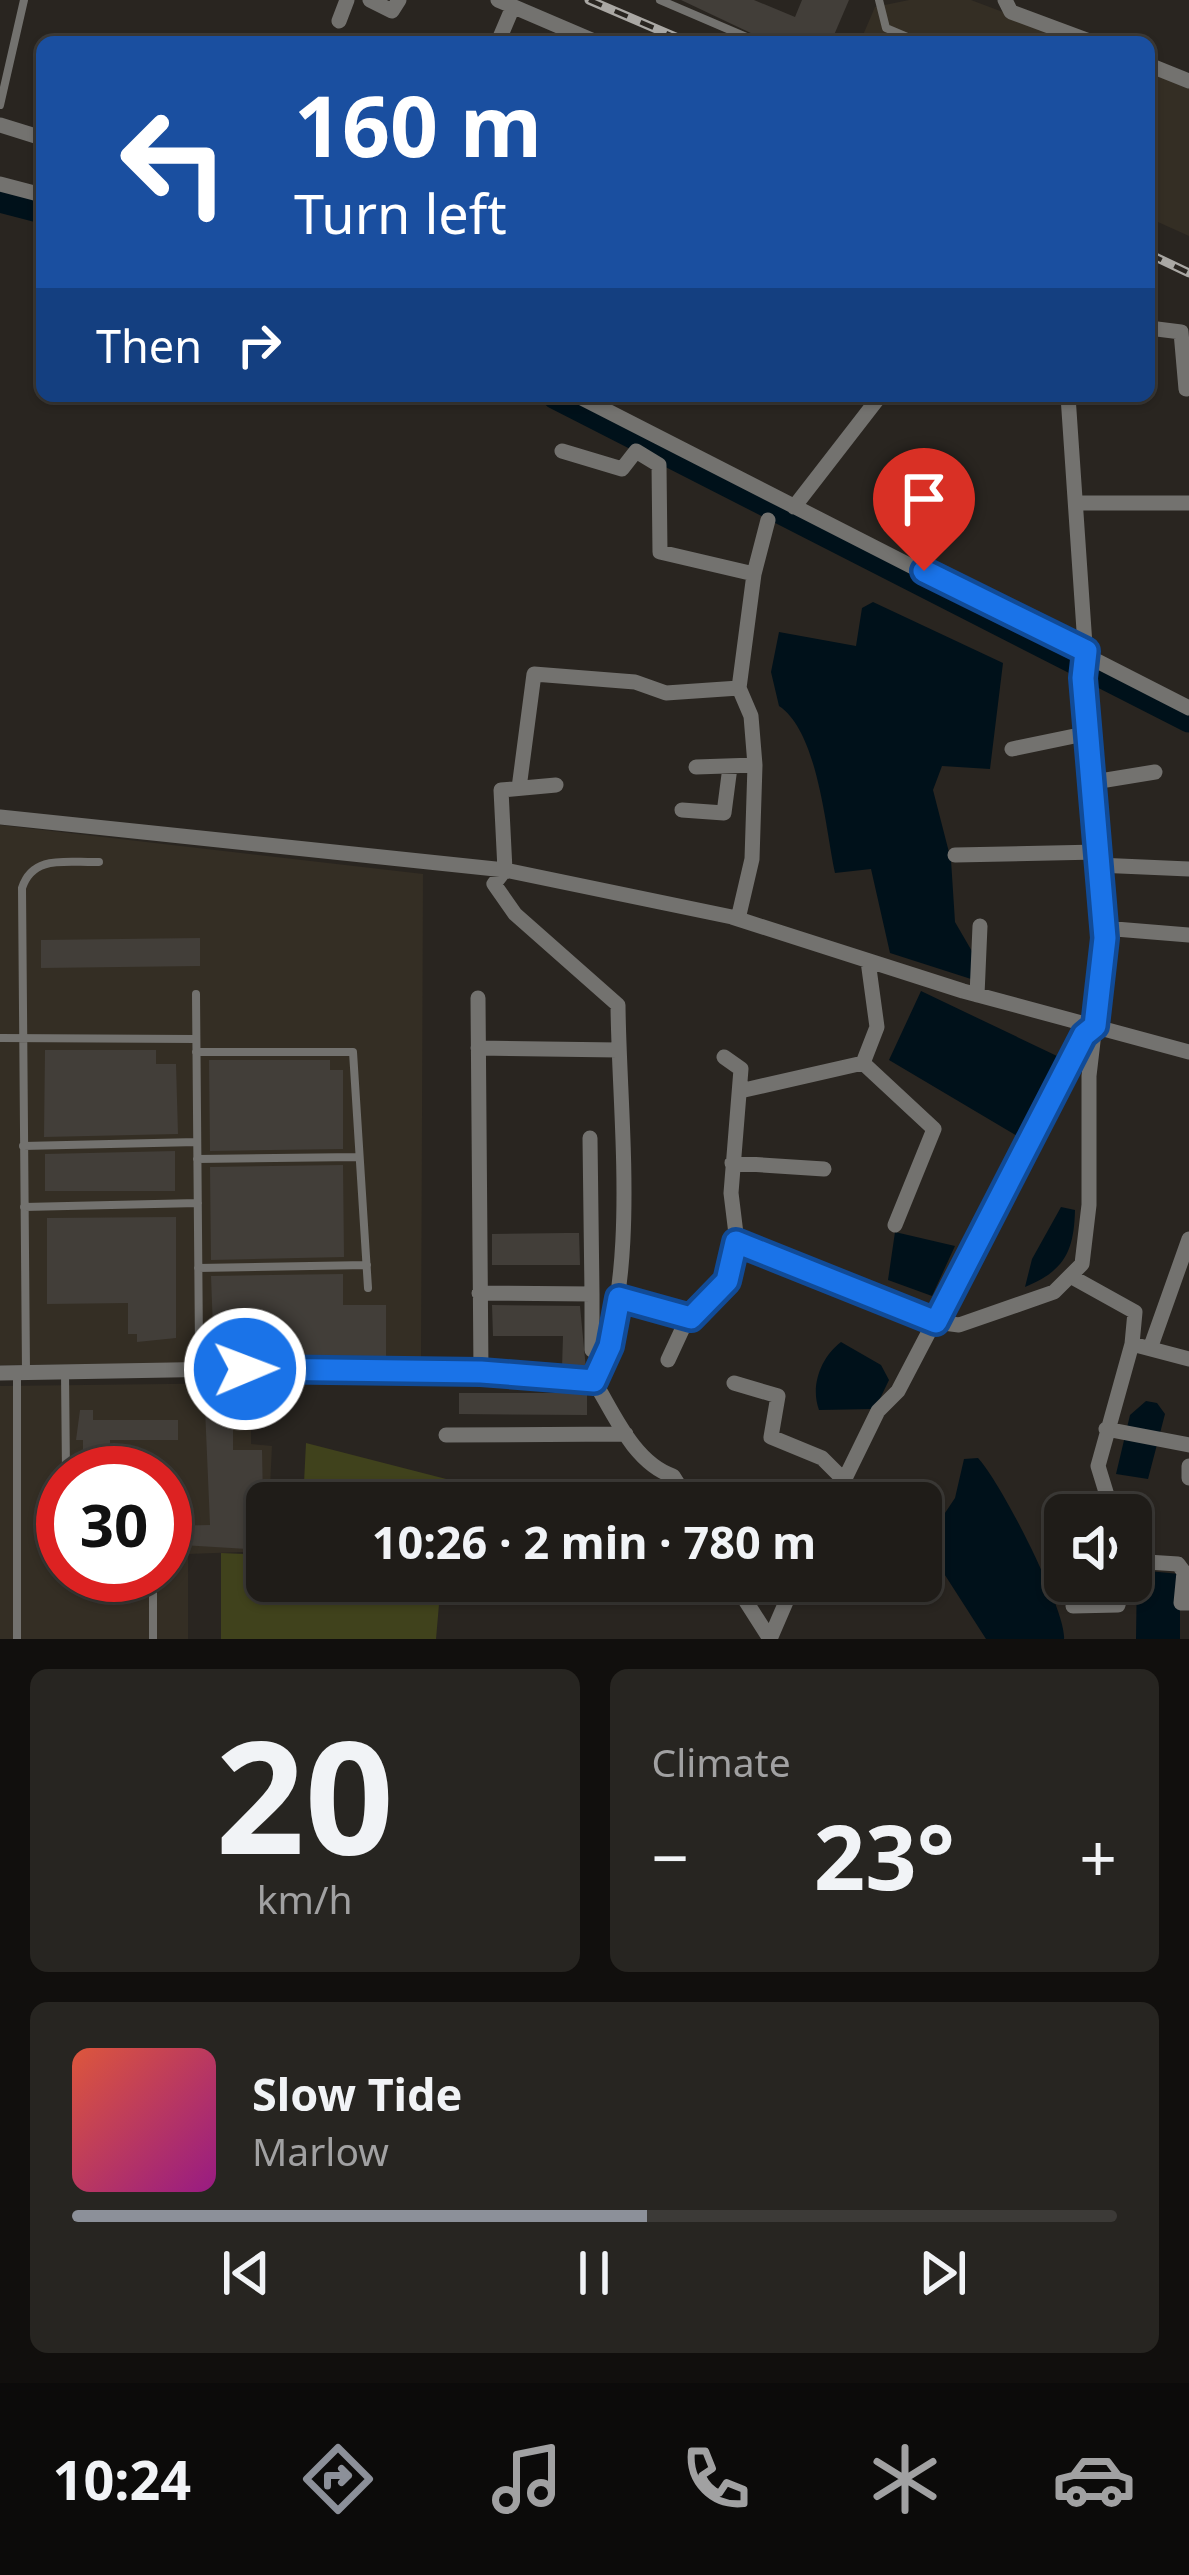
<!DOCTYPE html>
<html lang="en">
<head>
<meta charset="utf-8">
<style>
	:root { --surface:#1f1c18; --page:#272521; --text:#f1f3f6; --muted:#a1a1a2; --line:#3c3a37; --accent:#8c9099 }
	body { margin:0; font-family:"Noto Sans",sans-serif; background:var(--page); color:var(--text); height:100vh; display:flex; flex-direction:column; font-size:45px; white-space:nowrap }
	* { box-sizing:border-box; margin:0 }
	p { font-size:39px; color:var(--muted) }
	.icon { flex:none; width:66px; height:66px; fill:none; stroke:currentColor; stroke-width:2; stroke-linecap:round; stroke-linejoin:round }
	.map { position:relative; height:1639px; overflow:hidden }
	.drawer { display:flex; flex-direction:column; gap:30px; padding:30px; background:#110f0d; flex:1 }
	.drawer>* { flex:none }
	.banner { position:absolute; left:36px; top:36px; width:1119px; height:366px; border-radius:18px; box-shadow:0 3px 9px #0004,0 0 0 3px var(--line); background:#1a4fa0; color:#fff; overflow:hidden }
	.buttons { position:absolute; left:1044px; top:1494px; display:grid; gap:24px }
	.buttons a { display:grid; place-items:center; width:108px; height:108px; border-radius:18px; background:var(--surface); box-shadow:0 3px 9px #0004,0 0 0 3px var(--line); font-size:60px }
	.speed { position:absolute; left:36px; top:1446px; display:flex; gap:24px; font-size:60px; font-weight:700; text-align:center }
	.speed>* { display:grid; place-content:center; width:156px; height:156px; border-radius:50%; background:var(--surface); box-shadow:0 3px 9px #0004,0 0 0 3px var(--line); line-height:1 }
	.speed .limit { border:18px solid #d22; background:#fff; color:#111 }
	.pin { position:absolute; display:grid; place-items:center; width:102px; height:102px; color:#fff; margin:-123px -51px; border-radius:50% 50% 50% 0; rotate:-45deg; box-shadow:0 0 12px #0007 }
	.pin .icon { rotate:45deg }
	.me { position:absolute; width:132px; margin:-66px; rotate:89deg; stroke-linejoin:round; filter:drop-shadow(0 0 9px #0008) }
	.turn { display:flex; align-items:center; gap:42px; height:252px; padding:0 60px; font-size:54px }
	.turn .icon { width:156px; height:156px; stroke-width:2.5 }
	.turn b { display:block; font-size:84px; line-height:102px }
	.then { display:flex; align-items:center; height:114px; padding:0 60px; background:#0003; gap:24px; font-size:45px }
	.big { font-size:90px; font-weight:700; line-height:1.1 }
	.drawer .tile { flex:1; display:flex; flex-direction:column; justify-content:center; gap:18px; min-width:0; padding:0 42px; border-radius:18px; background:var(--page) }
	.drawer .dial { align-items:center; gap:0 }
	.dial b { font-size:156px; line-height:1 }
	.song { display:flex; align-items:center; gap:36px }
	.cover { width:144px; height:144px; border-radius:18px; background:linear-gradient(135deg,hsl(10 70% 55%),hsl(310 70% 35%)) }
	.played { height:12px; border-radius:6px; background:linear-gradient(90deg,var(--accent) 55%,var(--line) 55%) }
	.keys { display:flex; justify-content:space-around; direction:ltr }
	.heat { display:flex; justify-content:space-between; align-items:center; font-size:66px; direction:ltr }
	.drawer .tiles { flex:1; display:grid; gap:30px; grid-template-columns:1fr 1fr }
	.tile:last-child { grid-column:span 2 }
	.trip { position:absolute; left:246px; top:1482px; width:696px; height:120px; border-radius:18px; background:var(--surface); box-shadow:0 3px 9px #0004,0 0 0 3px var(--line); font-weight:700; line-height:120px; text-align:center }
	.menu { display:flex; height:192px; justify-content:space-around; align-items:center; background:#0c0b0a; color:var(--muted) }
	.menu .icon { width:84px; height:84px }
	.menu .current { color:var(--accent) }
	.menu b { font-size:54px; color:var(--text) }
	.map>svg:first-child { display:block }
	.built { fill:#342e24; fill-rule:evenodd }
	.green { fill:#40421c }
	.water { fill:#00111a }
	.lines { fill:none; stroke-linecap:round; stroke-linejoin:round }
	.river { stroke:#00111a; stroke-width:27 }
	.building { fill:#423e39 }
	.lane { stroke:#73726f; stroke-width:8 }
	.street { stroke:#73726f; stroke-width:15 }
	.rail-casing { stroke:#aaa8a4; stroke-width:9 }
	.rail { stroke:#292520; stroke-width:4.5; stroke-dasharray:14; stroke-linecap:butt }
	.route-casing { stroke:#114b97; stroke-width:30 }
	.route { stroke:#1a73e8; stroke-width:21 }
</style>
</head>
<body>
<div class="map">
<svg width="1189" height="1639" viewBox="0 0 1189 1639">
	<rect width="100%" height="100%" fill="#292520"/>
	<!-- built -->
	<path class="built" d="M909 0H971L1083 42H860L875 7Z
		M1149 67 1189 82V236L1149 218Z
		M0 825 423 874 421 1362 0 1365Z
		M251 1383V1444L272 1446 267 1551 188 1554V1639H0V1386ZM63 1473H165V1575H63Z"/>
	<!-- green -->
	<path class="green" d="M306 1443 450 1480 448 1503H303Z
		M221 1553 267 1555V1581H441L436 1639H221Z"/>
	<!-- water -->
	<path class="water" d="M873 602 1003 663 990 769 942 766 933 790 951 860 955 922 973 953 971 979 890 953 871 869 835 873C825 826 818 732 779 706L771 672 779 632 856 646 862 608Z
		M921 991 1057 1056 1019 1137 889 1060Z
		M1061 1207 1075 1210C1074 1252 1064 1271 1025 1287L1032 1259Z
		M895 1232 955 1246 932 1296 888 1280Z
		M841 1342 881 1365 889 1380 875 1409 819 1410C810 1386 821 1357 841 1342Z
		M1146 1401 1157 1403 1165 1414 1148 1479 1116 1474 1130 1415Z
		M978 1458C1001 1482 1067 1612 1064 1639H986L934 1558 935 1528 955 1498 964 1459Z
		M1137 1570 1180 1574V1639H1136Z"/>
	<g class="lines">
		<!-- river -->
		<path class="river" d="M0 199 42 210
			M556 396 1189 719"/>
	</g>
	<!-- building -->
	<path class="building" d="M681 0H754L795 17 802 0H849L831 42H770Z
		M200 938V966L41 968V940Z
		M45 1050H156V1064H176L178 1134 44 1137Z
		M209 1060H330V1070H343V1149L210 1151Z
		M175 1151V1191H45V1154Z
		M343 1165 344 1257 211 1260 210 1167Z
		M176 1217V1338L137 1342V1334H128V1303L47 1304V1218Z
		M567 1233H579L580 1265H492V1234Z
		M343 1274V1305H386V1359L214 1357 211 1276Z
		M492 1305 580 1306 586 1369 562 1368 563 1336H493Z
		M459 1393H587V1415L459 1414Z
		M205 1408H241V1423H233V1450H262L264 1550 165 1544V1526L210 1525Z
		M80 1410H93V1420H178V1440H110L111 1473H83V1440H76Z"/>
	<g class="lines">
		<!-- lane -->
		<path class="lane" d="M660 0 758 42
			M879 0 886 28 919 42
			M0 105 24 0
			M196 994 199 1348
			M0 1038 196 1039
			M196 1052H353L368 1288
			M23 1146 197 1142
			M197 1159 358 1157
			M24 1207 198 1203
			M198 1268 367 1265
			M26 1371 22 888C33 854 67 863 99 862
			M65 1373 66 1473
			M17 1374V1639
			M153 1587V1639"/>
		<!-- street -->
		<path class="street" d="M370 0 392 11 399 0
			M498 0 596 42
			M1005 0 1011 12 1092 42
			M339 21 347 0
			M498 42 512 9
			M1149 65 1189 81
			M0 125 42 138
			M0 184 42 195
			M1149 328 1181 332 1186 389
			M578 396 1189 708
			M562 451 622 469 636 451 659 465 660 552 754 574 768 520
			M1077 503H1189
			M794 507 880 396
			M1012 749 1089 733
			M696 767 755 765
			M1094 782 1155 772
			M556 785 501 790 505 870 494 884 515 914 618 1005C619 1119 641 1279 594 1381
			M519 788 534 674 635 682 666 693 739 688
			M682 810 724 813 730 767
			M0 817 505 870 732 917 963 991 1189 1052
			M955 855 1098 852
			M1097 865 1189 869
			M738 919 752 859 755 765 751 716 739 688 754 574
			M1103 928 1189 935
			M977 995 980 926
			M478 998 481 1372
			M478 1048 618 1050
			M863 1063 934 1129 895 1225
			M740 1091 863 1063 877 1027 868 961
			M732 1163 824 1169
			M737 1242 936 1322 959 1325 1054 1292 1082 1264 1089 1205V1076L1105 938 1068 396
			M1072 1277 1135 1312 1132 1344 1189 1359
			M479 1293 592 1294 590 1138
			M592 1294V1350
			M619 1298 687 1319 727 1281 737 1242 731 1193 741 1069 724 1057
			M1151 1346 1189 1239
			M668 1360 687 1319
			M0 1373 292 1368 594 1381
			M594 1381C614 1414 634 1463 673 1476L690 1503
			M734 1383 778 1396 771 1437 822 1458 844 1480
			M1106 1429 1189 1445
			M446 1435 626 1434
			M1189 1466V1478
			M833 1503 878 1411 898 1391 1090 1024
			M1113 1515 1098 1466 1132 1344
			M1131 1561 1178 1564 1184 1572 1181 1603H1189
			M733 1581 770 1639
			M1073 1606 1118 1605 1124 1581
			M770 1639 795 1581"/>
		<!-- rail casing -->
		<g class="rail-casing">
			<path id="rail" d="M589 0 687 42
				M1149 254 1189 273"/>
		</g>
		<!-- rail -->
		<use href="#rail" class="rail"/>
	</g>
	<g class="lines">
		<!-- route casing -->
		<g class="route-casing">
			<path id="route" d="M245 1369 481 1372 594 1381 610 1346 619 1298 691 1318 727 1281 736 1242 936 1322 1084 1035 1095 1026 1105 938 1083 678 1086 651 924 571"/>
		</g>
		<!-- route -->
		<use href="#route" class="route"/>
	</g>
</svg>
<div class="buttons">
<a><svg class="icon" aria-label="sound" viewBox="0 0 24 24"><path d="M4 9h4l5-4v14l-5-4H4zM17 9q2 3 0 6"/></svg></a>
</div>
<div class="speed"><div class="limit">30</div></div>
<div class="pin" style="left:924px;top:571px;background:#d93025"><svg class="icon" aria-label="arrive" viewBox="0 0 24 24"><path d="M6 21V4h12l-3 4 3 4H6"/></svg></div>
<svg class="me" style="left:245px;top:1369px" viewBox="-20 -20 40 40"><circle r="17" fill="#1a73e8" stroke="#fff" stroke-width="3"/><path d="M0-11L8 9 0 5-8 9z" fill="#fff"/></svg>
<div class="trip">10:26 · 2 min · 780 m</div>
<div class="banner">
<div class="turn"><svg class="icon" aria-label="left" viewBox="0 0 24 24"><path d="M17 20v-9H6M10 6l-5 5 5 5"/></svg><div><b>160 m</b>Turn left</div></div>
<div class="then">Then<svg class="icon" aria-label="right" viewBox="0 0 24 24"><path d="M7 20v-9h11M14 6l5 5-5 5"/></svg></div>
</div>
</div>
<section class="drawer">
<div class="tiles">
<div class="tile dial"><b>20</b><p>km/h</p></div>
<div class="tile"><p>Climate</p>
<div class="heat"><a>−</a><b class="big">23°</b><a>+</a></div>
</div>
<div class="tile">
<div class="song"><i class="cover"></i><div><b>Slow Tide</b><p>Marlow</p></div></div>
<div class="played"></div>
<div class="keys"><svg class="icon" aria-label="previous" viewBox="0 0 24 24"><path d="M18 5L8 12l10 7zM5 5v14"/></svg><svg class="icon" aria-label="pause" viewBox="0 0 24 24"><path d="M8 5v14M16 5v14"/></svg><svg class="icon" aria-label="next" viewBox="0 0 24 24"><path d="M6 5l10 7-10 7zM19 5v14"/></svg></div>
</div>
</div>
</section>
<nav class="menu">
<b>10:24</b>
<svg class="icon current" aria-label="directions" viewBox="0 0 24 24"><path d="M12 3l9 9-9 9-9-9zM9 14v-3h6M13 9l2 2-2 2"/></svg>
<svg class="icon" aria-label="music" viewBox="0 0 24 24"><path d="M9 18V5l10-2v13"/><circle cx="6" cy="18" r="3"/><circle cx="16" cy="16" r="3"/></svg>
<svg class="icon" aria-label="phone" viewBox="0 0 24 24"><path d="M5 4h4l2 5-3 2q2 4 5 5l2-3 5 2v4C11 20 4 13 5 4z"/></svg>
<svg class="icon" aria-label="climate" viewBox="0 0 24 24"><path d="M12 3v18M4 7l16 10M4 17L20 7"/></svg>
<svg class="icon" aria-label="car" viewBox="0 0 24 24"><path d="M5 17H2v-5l4-1 3-4h7l3 4 3 1v5h-3M9 17h6M6 11h13"/><circle cx="7" cy="17" r="2"/><circle cx="17" cy="17" r="2"/></svg>
</nav>
</body>
</html>
